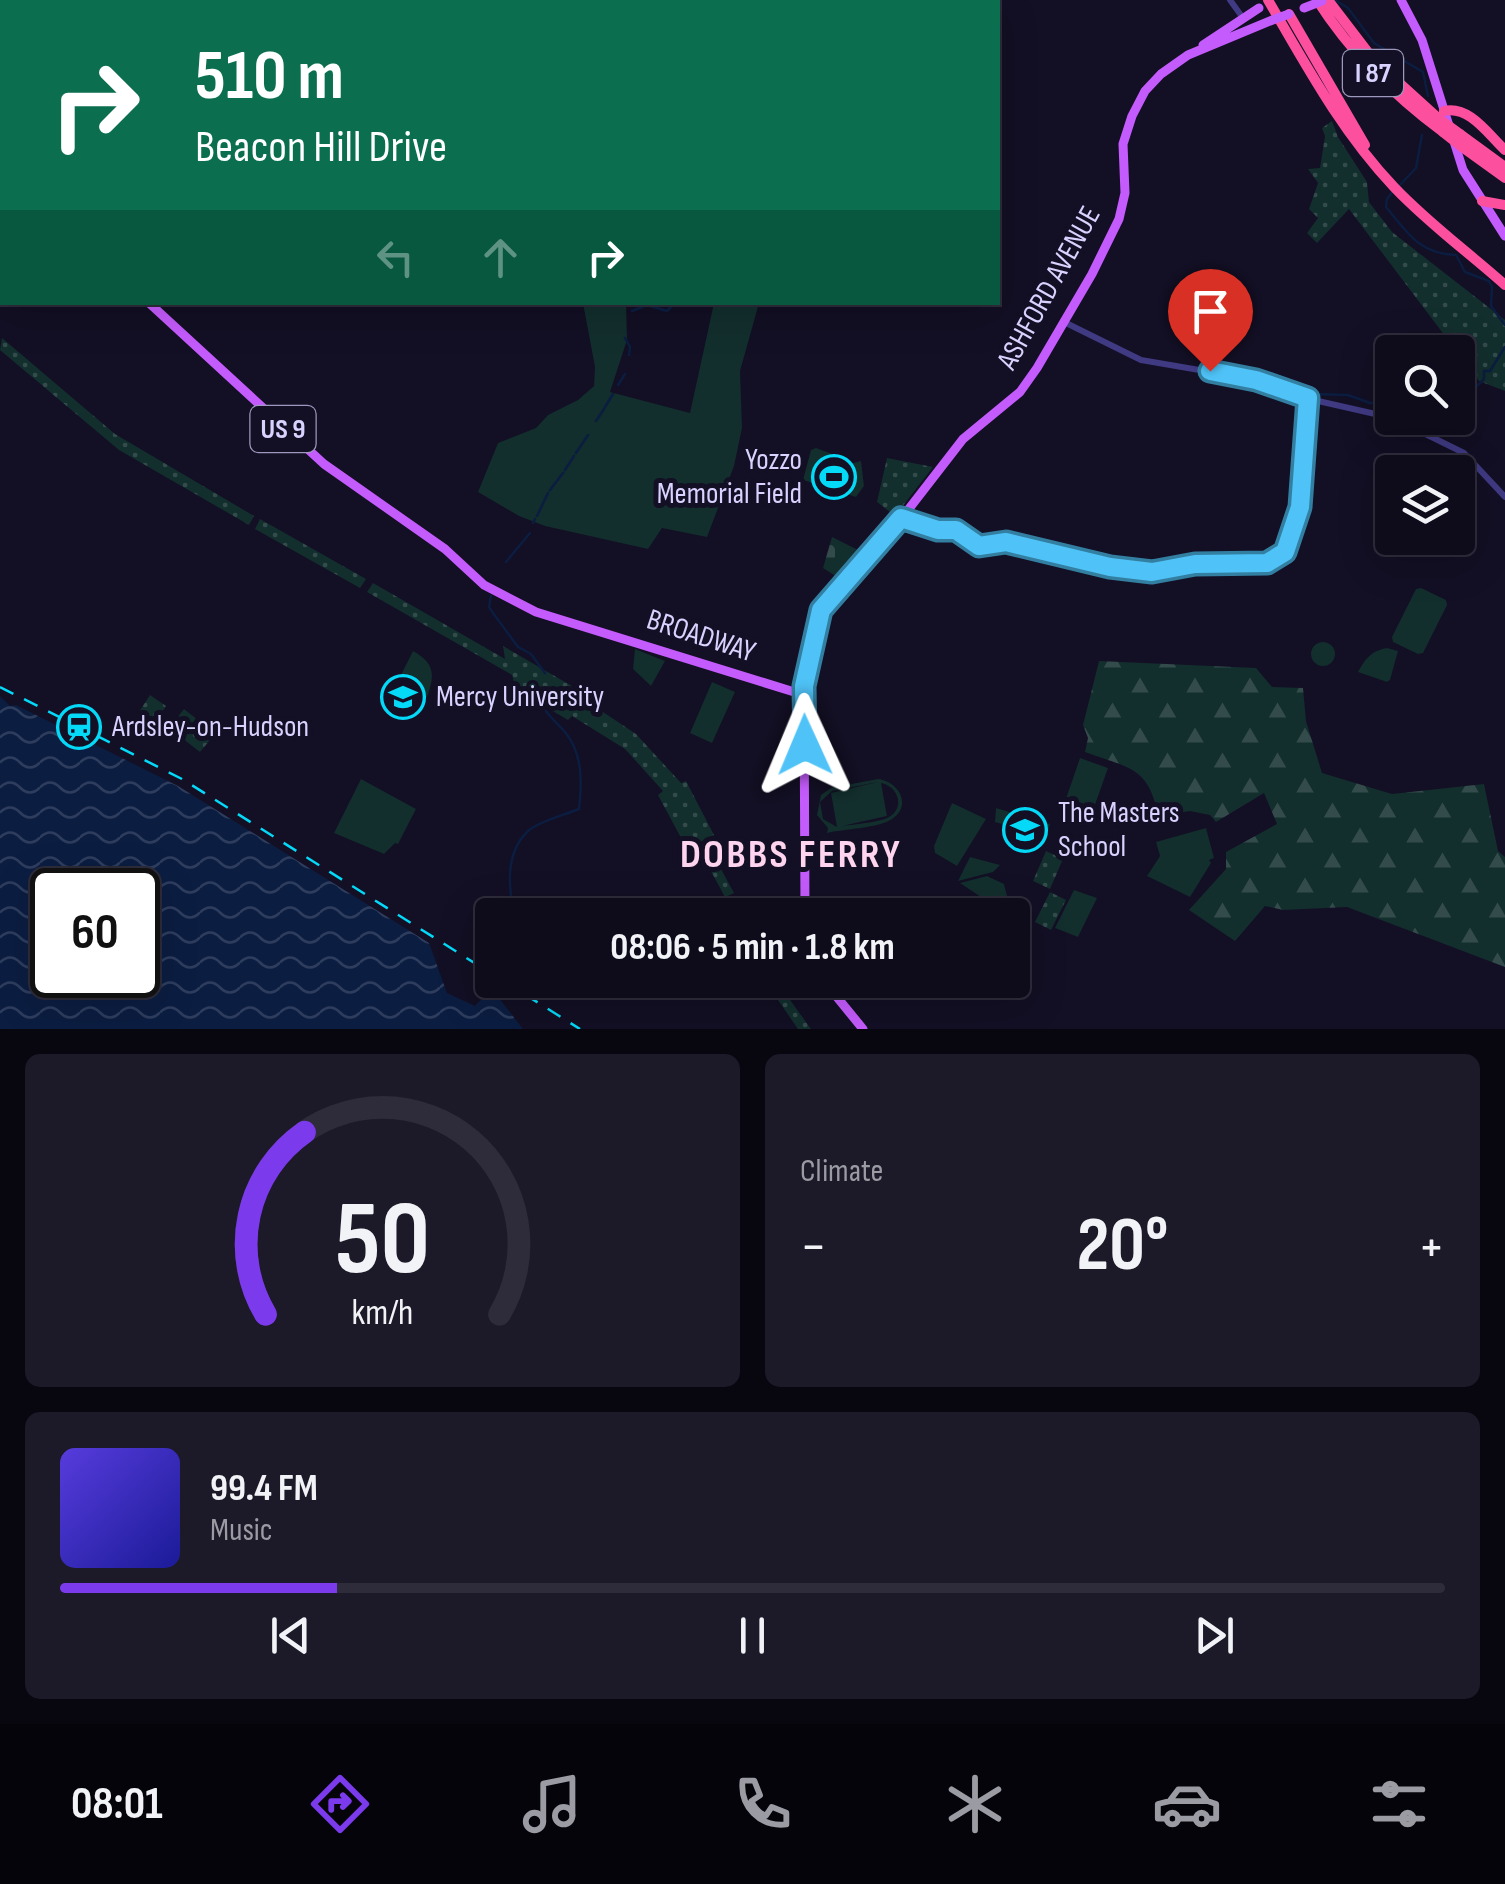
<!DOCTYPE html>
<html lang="en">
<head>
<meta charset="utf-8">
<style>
	:root { --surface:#0e0b1b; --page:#1c1928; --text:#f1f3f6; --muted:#9b9ba3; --line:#2e2b3a; --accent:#7c3aed }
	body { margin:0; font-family:"Sofia Sans Condensed",sans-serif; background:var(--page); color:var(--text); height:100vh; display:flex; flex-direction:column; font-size:38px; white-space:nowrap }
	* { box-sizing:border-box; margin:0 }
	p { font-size:32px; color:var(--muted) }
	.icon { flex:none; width:55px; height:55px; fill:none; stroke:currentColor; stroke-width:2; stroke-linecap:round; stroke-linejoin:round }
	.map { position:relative; height:1029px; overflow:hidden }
	.sheet { display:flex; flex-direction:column; gap:25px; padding:25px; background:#08060f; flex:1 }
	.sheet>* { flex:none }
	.banner { position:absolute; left:0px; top:0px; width:1000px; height:305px; box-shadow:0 10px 40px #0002,0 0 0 2px var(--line); background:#0b6e4f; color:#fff; overflow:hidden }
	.fabs { position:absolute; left:1375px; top:335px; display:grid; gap:20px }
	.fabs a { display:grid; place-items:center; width:100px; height:100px; border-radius:10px; background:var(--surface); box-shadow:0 10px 40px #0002,0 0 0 2px var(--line); font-size:50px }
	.speed { position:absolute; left:30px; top:868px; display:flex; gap:20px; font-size:50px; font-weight:700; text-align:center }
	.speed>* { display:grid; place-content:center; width:130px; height:130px; border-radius:50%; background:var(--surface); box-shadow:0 10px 40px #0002,0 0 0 2px var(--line); line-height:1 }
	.speed .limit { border:5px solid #111; border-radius:15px; background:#fff; color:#111 }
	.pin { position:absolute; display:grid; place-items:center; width:85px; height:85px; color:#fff; margin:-102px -42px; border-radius:50% 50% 50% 0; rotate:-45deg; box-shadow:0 0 10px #0007 }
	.pin .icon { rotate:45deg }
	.me { position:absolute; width:110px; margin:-55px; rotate:359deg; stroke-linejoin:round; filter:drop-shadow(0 0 8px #0008) }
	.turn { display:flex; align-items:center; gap:35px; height:210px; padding:0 30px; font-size:45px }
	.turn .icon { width:130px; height:130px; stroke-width:2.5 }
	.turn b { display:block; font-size:70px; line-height:85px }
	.lanes { display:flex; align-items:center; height:95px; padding:0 30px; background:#0003; justify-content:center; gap:50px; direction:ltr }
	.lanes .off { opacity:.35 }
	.big { font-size:75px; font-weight:700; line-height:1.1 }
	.sheet .card { flex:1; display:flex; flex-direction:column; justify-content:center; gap:15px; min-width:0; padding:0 35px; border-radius:15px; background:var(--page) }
	.sheet .dial { align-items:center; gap:0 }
	.dial svg { height:260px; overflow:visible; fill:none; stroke:var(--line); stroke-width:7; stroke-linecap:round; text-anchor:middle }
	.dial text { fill:var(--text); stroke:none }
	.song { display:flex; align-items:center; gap:30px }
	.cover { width:120px; height:120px; border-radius:15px; background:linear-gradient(135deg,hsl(250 70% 55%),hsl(240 70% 35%)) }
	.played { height:10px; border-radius:5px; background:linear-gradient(90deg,var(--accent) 20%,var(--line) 20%) }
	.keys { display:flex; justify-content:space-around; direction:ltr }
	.heat { display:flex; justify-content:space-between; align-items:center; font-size:55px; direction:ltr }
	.sheet .tiles { flex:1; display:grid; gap:25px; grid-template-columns:1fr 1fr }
	.card:last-child { grid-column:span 2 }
	.trip { position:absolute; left:475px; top:898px; width:555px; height:100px; border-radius:10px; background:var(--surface); box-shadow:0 10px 40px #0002,0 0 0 2px var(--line); font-weight:700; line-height:100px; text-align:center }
	.tab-bar { display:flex; height:160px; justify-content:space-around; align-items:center; background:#06040b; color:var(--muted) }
	.tab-bar .icon { width:70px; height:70px }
	.tab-bar .active { color:var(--accent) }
	.tab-bar b { font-size:45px; color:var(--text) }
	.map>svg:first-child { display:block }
	.green { fill:#122e2d; fill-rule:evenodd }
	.forest { fill:url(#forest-firs) }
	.cemetery { fill:url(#cemetery-stones) }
	.park { fill:url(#park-dots) }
	.water { fill:url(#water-waves); fill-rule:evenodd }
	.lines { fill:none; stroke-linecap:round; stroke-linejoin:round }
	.stream { stroke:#0b1d41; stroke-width:2.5 }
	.minor { stroke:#3f3a82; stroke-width:6 }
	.major { stroke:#c45bfc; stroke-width:9 }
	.highway { stroke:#fc4f9e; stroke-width:10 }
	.rail { stroke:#04d9f8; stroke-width:2.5; stroke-dasharray:15 12; stroke-linecap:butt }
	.major-bridge { stroke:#c45bfc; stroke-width:9 }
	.highway-bridge { stroke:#fc4f9e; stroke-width:10 }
	.route-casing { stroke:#337fa1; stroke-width:25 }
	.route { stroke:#4fc3f7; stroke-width:18 }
	.labels { text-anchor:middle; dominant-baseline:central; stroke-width:10; stroke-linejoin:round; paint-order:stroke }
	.shield { fill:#130f24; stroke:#9d98bd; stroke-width:2.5 }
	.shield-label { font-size:28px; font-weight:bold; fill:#d8d2fe }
	.street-label { font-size:30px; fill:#d8d2fe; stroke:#130f24 }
	.poi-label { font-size:30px; fill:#d8d2fe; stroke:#130f24; text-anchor:start }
	.district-label { font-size:40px; font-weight:bold; letter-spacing:2.5px; fill:#fed4ee; stroke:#130f24 }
</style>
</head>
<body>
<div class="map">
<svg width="1505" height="1029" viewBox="0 0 1505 1029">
	<defs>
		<pattern id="forest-firs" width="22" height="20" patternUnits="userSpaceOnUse" patternTransform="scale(2.5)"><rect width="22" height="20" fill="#122e2d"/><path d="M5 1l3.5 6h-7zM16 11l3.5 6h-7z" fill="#344b4c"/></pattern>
		<pattern id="cemetery-stones" width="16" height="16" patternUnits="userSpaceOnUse" patternTransform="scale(2.5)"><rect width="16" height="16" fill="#122e2d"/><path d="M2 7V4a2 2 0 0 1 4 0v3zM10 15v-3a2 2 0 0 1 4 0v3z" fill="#344b4c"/></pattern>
		<pattern id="park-dots" width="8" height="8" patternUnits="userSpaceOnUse" patternTransform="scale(2.5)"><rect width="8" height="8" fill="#122e2d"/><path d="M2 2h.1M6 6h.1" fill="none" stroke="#344b4c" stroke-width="1.8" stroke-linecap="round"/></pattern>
		<pattern id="water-waves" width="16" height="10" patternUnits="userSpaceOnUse" patternTransform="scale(2.5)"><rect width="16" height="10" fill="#0b1d41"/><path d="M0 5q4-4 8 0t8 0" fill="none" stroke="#2e3d5e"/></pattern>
	</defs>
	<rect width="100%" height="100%" fill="#130f24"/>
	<!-- green -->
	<path class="green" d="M465 0H713L470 2Z
		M583 303H626L627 340 610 392 690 413 714 303H759L740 371 742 428 734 466 707 537 662 528 648 549 545 526 519 516 478 492 498 443 536 428 548 415 578 400 594 386 595 367Z
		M816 448 835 455 833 463 842 466 861 461 864 486 856 497 803 480 811 450Z
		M1421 588 1446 600 1447 605 1423 653 1418 654 1393 642 1392 637 1416 589Z
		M1311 654a12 12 0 1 1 24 0a12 12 0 1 1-24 0Z
		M1387 648 1398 651 1390 680 1387 682 1358 672C1366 658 1371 651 1387 648Z
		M635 649 665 661 651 686 633 669Z
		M413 651C435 663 435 675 427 697L400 685 398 681Z
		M712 682 735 692 712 743 690 733Z
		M1080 758 1108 768 1089 822 1061 813Z
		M361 779 416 809 398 844 395 843 384 854 334 833Z
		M878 779C898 781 913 805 892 819 880 828 843 829 827 833L828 828 817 815 821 795 831 788ZM878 782 831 793 837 827 823 819 820 802 832 791ZM881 783C900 787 906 811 885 819 872 823 856 824 842 826L887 816Z
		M952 803 986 819 957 866 935 853 934 846Z
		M996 808 1050 824 1047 836 995 822Z
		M1206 828 1214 858 1209 860 1211 863 1190 897 1147 876 1160 856 1156 842Z
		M970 857 1000 865 993 872 958 881Z
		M987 876 1004 884 1009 904 1012 905 1008 915 960 883Z
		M1074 890 1097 898 1078 937 1055 928Z"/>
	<!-- forest -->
	<path class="forest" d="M1099 661 1256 668 1272 687 1303 688 1306 721 1322 773 1392 794 1484 784 1498 851 1505 857V967L1347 907 1283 910 1265 906 1235 941 1189 910 1226 869V852L1277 824 1264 793 1216 822 1210 815 1190 811 1158 816C1149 766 1128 768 1085 752L1088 738 1083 725Z"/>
	<!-- cemetery -->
	<path class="cemetery" d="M832 537 866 554 842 580 823 568Z"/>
	<!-- park -->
	<path class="park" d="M214 0H364L212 2Z
		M1332 121 1338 137 1367 182 1369 202 1392 232 1505 320V391L1479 381 1349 209 1317 243 1307 233 1318 218 1309 209 1318 183 1308 169 1320 168 1325 136 1322 128Z
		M2 338 115 434 254 516 249 525 119 450 0 350Z
		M887 458 933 467 895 516 877 502Z
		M260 519 366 579 360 588 255 529Z
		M373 583 505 659 503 646 584 693 582 698 636 734 681 783 686 781 714 835 687 849 658 795 663 791 625 749 572 716 568 720 516 689 512 675 367 592Z
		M150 695 166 706 153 726 137 715Z
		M184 709 215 734 200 752 169 728Z
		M709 847 734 893 725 897 700 851Z
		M1046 851 1063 859 1050 889 1033 881Z
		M1050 892 1066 900 1051 930 1035 922Z
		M785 993 811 1029H798L776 997Z"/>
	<!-- water -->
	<path class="water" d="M0 696 10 706 16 705 178 786 429 943 447 993 475 1006 497 983 498 997 523 1029H0ZM52 890H138V975H52Z"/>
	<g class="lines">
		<!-- stream -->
		<path class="stream" d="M1335 0 1348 8 1374 43 1423 72 1428 96
			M1399 186 1416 168 1422 135
			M1393 191 1387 199 1386 207C1408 233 1419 254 1456 255L1465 272 1489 281 1492 287 1491 306 1505 325
			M632 311 647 305 667 311 671 307 670 302
			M625 338 630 347 629 355
			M618 385 625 374
			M1458 389 1469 394 1484 379V371H1490L1505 347
			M1271 391 1296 404 1301 402
			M1312 394 1348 395 1370 403H1392
			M605 407 613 394
			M596 421 604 409
			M576 453 588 435
			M565 470 574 456
			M550 490 563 473
			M537 516 548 493
			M533 523 535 519
			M506 562 530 533
			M491 596 489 607 493 613 518 647 531 654 545 673
			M515 915C508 888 505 853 528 831 539 821 565 815 579 809 582 782 583 754 565 732 553 718 541 711 539 693"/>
		<!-- minor -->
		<path class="minor" d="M1230 0 1243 18
			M1064 322 1141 360 1246 378 1296 396 1393 418 1464 453 1505 497
			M901 518 938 530H956L979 546 1006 542 1091 563 1152 572 1195 563H1267L1285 552 1299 507 1308 398
			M917 522 939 524 941 527"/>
		<!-- major -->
		<path class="major" d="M1401 0 1422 40 1463 170 1505 236
			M1203 45 1259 8
			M0 200H2
			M148 302 324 464 445 549 484 585 536 612 804 695
			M805 915 804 686 821 610 884 541 963 439 1020 392 1037 368 1092 274 1119 219 1125 193 1123 144 1132 116 1145 91 1161 74 1188 55 1275 19
			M823 980 863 1029"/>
		<!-- highway -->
		<path class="highway" d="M1268 0C1306 65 1341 131 1394 187 1428 223 1468 252 1505 285
			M1317 0C1351 53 1393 95 1443 132
			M1328 0 1374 60 1438 118
			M1289 14 1365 145
			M1444 111C1469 105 1488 134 1505 150
			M1460 134 1505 167
			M1462 147 1505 178
			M1482 201 1505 205"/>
		<!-- rail -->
		<path class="rail" d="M0 687 182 779 492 974
			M502 980 580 1029"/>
		<!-- major-bridge -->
		<path class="major-bridge" d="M1304 8 1322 1
			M1275 19 1289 14"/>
		<!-- highway-bridge -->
		<path class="highway-bridge" d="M1438 118 1460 134
			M1443 132 1462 147"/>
	</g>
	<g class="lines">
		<!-- route casing -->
		<g class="route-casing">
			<path id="route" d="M805 745 804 686 821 610 901 518 938 530H956L979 546 1006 542 1110 567 1152 572 1195 564 1267 563 1285 552 1300 507 1308 398 1256 380 1210 371"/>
		</g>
		<!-- route -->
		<use href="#route" class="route"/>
	</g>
	<!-- icons -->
	<defs>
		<g id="stadium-ring" transform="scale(2.25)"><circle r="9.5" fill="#130f24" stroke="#04d9f8" stroke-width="1.5"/><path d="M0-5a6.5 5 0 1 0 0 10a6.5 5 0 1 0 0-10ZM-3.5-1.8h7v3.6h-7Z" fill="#04d9f8"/></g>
		<g id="university-ring" transform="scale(2.25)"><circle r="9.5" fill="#130f24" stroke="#04d9f8" stroke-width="1.5"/><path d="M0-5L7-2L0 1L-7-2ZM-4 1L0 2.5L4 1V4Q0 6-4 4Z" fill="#04d9f8"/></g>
		<g id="station-ring" transform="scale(2.25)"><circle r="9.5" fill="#130f24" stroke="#04d9f8" stroke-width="1.5"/><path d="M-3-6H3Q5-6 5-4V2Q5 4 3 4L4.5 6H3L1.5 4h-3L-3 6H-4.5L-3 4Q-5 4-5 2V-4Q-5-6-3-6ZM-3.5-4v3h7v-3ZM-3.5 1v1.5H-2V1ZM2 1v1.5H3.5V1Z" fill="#04d9f8"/></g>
		<g id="school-ring" transform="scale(2.25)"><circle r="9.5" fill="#130f24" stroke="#04d9f8" stroke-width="1.5"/><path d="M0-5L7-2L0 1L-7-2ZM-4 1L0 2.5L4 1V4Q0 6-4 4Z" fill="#04d9f8"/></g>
	</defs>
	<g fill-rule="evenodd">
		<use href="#stadium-ring" x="834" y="477"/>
		<use href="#university-ring" x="403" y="697"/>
		<use href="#station-ring" x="79" y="727"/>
		<use href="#school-ring" x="1025" y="830"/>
	</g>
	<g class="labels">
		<!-- shield labels -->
		<g class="shield">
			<rect x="1343" y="50" width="60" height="46" rx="8"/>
			<rect x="250.5" y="406" width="65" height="46" rx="8"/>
		</g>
		<g class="shield-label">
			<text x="1373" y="73">I 87</text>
			<text x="283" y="429">US 9</text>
		</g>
		<!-- street labels -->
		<g class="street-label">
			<text transform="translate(1049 288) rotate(-61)">ASHFORD AVENUE</text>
			<text transform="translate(701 636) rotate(18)">BROADWAY</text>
		</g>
		<!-- poi labels -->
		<g class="poi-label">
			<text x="802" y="460" text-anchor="end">Yozzo<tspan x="802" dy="34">Memorial Field</tspan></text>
			<text x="436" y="697">Mercy University</text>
			<text x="112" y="727">Ardsley-on-Hudson</text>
			<text x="1058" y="813">The Masters<tspan x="1058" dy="34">School</tspan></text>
		</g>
		<!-- district labels -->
		<g class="district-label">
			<text x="791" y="855">DOBBS FERRY</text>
		</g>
	</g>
</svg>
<div class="fabs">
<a><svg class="icon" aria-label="search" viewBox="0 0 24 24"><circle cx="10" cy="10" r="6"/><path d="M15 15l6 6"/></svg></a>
<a><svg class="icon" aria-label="layers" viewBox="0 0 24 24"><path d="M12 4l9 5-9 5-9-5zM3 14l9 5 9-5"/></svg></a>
</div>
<div class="speed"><div class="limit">60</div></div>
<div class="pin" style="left:1210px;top:371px;background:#d93025"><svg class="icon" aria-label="arrive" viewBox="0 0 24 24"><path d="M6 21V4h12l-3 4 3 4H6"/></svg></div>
<svg class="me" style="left:805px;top:745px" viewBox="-20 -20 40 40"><path d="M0-17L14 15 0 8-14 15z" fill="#4fc3f7" stroke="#fff" stroke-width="4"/></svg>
<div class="trip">08:06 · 5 min · 1.8 km</div>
<div class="banner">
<div class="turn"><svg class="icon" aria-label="right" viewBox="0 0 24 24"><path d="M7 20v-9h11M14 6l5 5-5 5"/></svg><div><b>510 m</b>Beacon Hill Drive</div></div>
<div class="lanes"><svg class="icon off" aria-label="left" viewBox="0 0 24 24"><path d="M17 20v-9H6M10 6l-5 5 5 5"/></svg><svg class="icon off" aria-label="ahead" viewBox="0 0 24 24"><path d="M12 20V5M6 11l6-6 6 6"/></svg><svg class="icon" aria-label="right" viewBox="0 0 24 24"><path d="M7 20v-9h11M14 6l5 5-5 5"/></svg></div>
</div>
</div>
<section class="sheet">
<div class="tiles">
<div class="card dial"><svg viewBox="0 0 100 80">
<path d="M14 69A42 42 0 1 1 86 69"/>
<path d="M14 69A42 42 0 0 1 26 13" stroke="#7c3aed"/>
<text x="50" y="56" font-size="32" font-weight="700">50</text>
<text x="50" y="72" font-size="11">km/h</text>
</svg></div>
<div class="card"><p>Climate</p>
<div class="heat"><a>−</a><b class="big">20°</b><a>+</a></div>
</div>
<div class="card">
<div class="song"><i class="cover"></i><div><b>99.4 FM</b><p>Music</p></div></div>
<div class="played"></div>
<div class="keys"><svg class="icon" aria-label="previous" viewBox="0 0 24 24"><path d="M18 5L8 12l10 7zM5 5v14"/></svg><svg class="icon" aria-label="pause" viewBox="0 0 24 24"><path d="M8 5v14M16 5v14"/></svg><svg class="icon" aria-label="next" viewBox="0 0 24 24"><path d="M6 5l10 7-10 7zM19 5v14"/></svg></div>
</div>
</div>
</section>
<nav class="tab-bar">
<b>08:01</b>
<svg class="icon active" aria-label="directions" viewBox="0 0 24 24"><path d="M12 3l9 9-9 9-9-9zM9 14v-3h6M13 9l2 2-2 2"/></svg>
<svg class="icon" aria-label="music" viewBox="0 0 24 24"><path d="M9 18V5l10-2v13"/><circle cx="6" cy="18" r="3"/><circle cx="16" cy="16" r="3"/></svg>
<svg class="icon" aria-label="phone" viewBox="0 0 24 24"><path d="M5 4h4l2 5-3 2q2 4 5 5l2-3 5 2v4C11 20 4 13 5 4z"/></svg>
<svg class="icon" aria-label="climate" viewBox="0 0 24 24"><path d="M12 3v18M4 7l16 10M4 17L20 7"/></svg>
<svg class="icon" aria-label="car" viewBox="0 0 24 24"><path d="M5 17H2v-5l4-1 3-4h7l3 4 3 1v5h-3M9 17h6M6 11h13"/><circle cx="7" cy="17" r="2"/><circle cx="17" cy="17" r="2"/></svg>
<svg class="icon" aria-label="filters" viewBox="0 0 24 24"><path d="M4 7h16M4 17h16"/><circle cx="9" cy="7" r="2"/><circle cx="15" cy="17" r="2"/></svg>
</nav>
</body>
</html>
